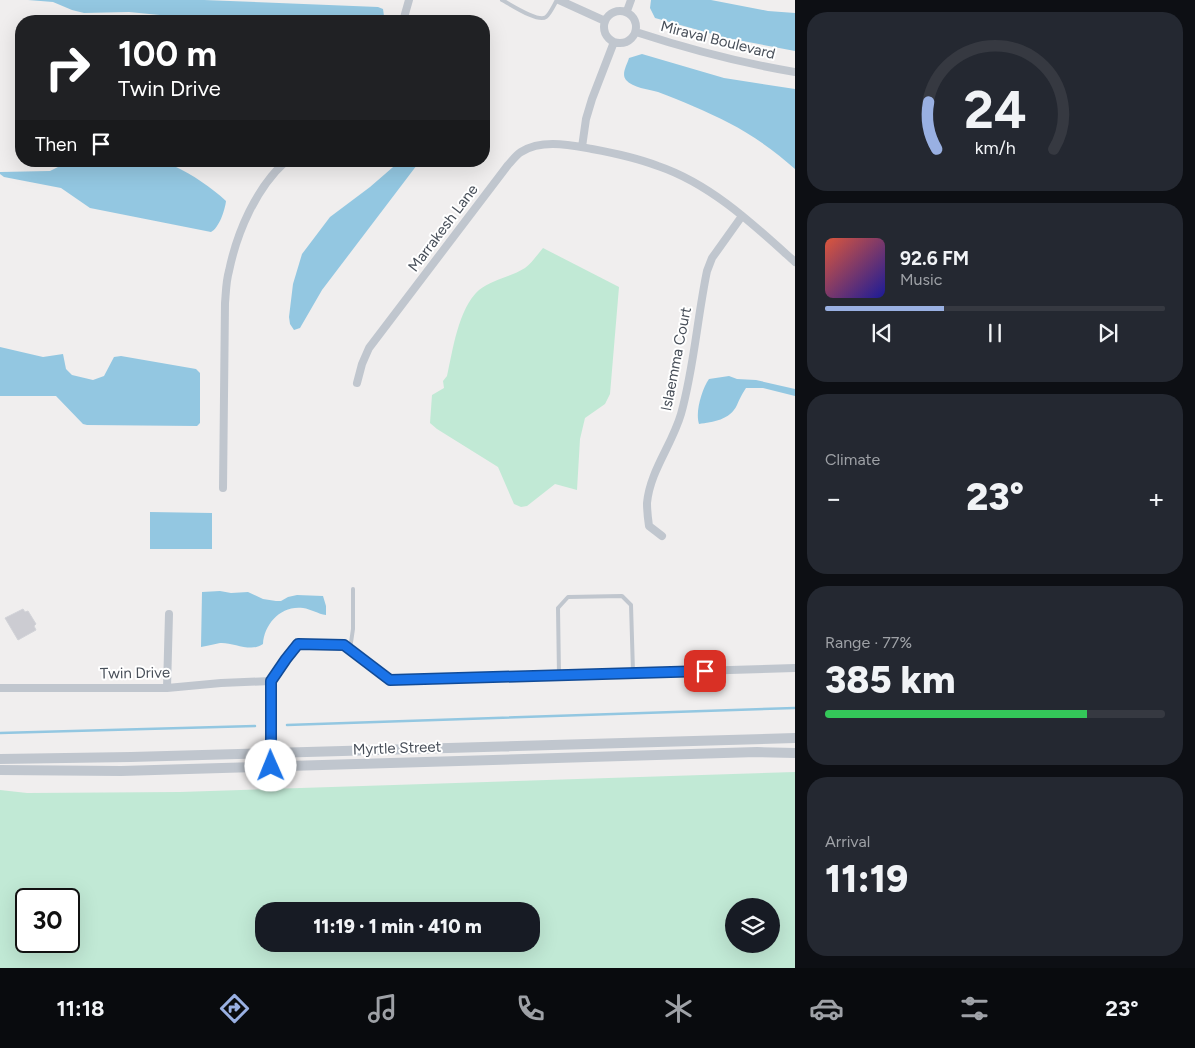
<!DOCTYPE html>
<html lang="en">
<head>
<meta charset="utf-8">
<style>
	:root { --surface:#171b24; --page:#242831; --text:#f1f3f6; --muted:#9ea1a6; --line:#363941; --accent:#99b0e2 }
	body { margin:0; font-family:Figtree,sans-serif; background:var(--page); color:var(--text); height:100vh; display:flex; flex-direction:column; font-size:19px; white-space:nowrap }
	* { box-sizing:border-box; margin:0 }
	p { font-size:16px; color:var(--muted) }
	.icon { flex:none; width:28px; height:28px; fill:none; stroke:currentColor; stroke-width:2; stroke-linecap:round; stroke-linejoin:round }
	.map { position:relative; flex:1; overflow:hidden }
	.sheet { display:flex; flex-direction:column; gap:12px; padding:12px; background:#0d0f14; width:400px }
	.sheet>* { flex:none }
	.hud { position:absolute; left:15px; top:15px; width:475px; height:152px; border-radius:20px; box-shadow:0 5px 20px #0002; background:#202124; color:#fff; overflow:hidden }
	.buttons { position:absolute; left:725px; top:898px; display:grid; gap:10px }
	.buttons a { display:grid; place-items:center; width:55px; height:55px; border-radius:50%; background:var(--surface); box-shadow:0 5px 20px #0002; font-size:25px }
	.speed { position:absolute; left:15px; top:888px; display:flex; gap:10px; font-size:25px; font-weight:700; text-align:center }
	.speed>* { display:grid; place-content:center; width:65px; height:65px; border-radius:50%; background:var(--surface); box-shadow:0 5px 20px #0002; line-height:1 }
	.speed .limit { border:2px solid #111; border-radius:8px; background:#fff; color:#111 }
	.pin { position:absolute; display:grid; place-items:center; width:42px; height:42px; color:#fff; margin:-21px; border-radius:10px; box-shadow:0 2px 8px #0006 }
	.me { position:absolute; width:55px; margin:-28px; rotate:359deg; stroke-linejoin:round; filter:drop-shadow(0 0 4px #0008) }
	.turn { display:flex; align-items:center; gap:18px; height:105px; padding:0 20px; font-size:22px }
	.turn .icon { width:65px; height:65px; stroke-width:2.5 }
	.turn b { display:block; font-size:35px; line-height:42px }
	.then { display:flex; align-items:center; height:48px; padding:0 20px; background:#0003; gap:10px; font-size:19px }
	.big { font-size:38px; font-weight:800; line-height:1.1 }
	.sheet .widget { flex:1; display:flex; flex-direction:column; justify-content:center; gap:8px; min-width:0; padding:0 18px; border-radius:20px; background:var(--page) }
	.sheet .dial { align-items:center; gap:0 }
	.dial svg { height:130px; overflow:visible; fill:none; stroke:var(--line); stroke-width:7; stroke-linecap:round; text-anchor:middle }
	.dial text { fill:var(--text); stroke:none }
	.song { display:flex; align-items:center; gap:15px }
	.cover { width:60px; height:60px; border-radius:8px; background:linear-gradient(135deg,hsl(10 70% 55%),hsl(240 70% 35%)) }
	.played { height:5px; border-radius:2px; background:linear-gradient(90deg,var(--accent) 35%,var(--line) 35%) }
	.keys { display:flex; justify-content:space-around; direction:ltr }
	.heat { display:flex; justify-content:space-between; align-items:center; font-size:28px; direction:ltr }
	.charge { height:8px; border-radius:4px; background:linear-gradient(90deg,#34c759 77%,var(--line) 0) }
	.trip { position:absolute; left:255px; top:902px; width:285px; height:50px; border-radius:20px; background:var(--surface); box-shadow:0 5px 20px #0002; font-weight:800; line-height:50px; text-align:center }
	.tabs { display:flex; height:80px; justify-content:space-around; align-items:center; background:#090b0e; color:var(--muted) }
	.tabs .icon { width:35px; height:35px }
	.tabs .active { color:var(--accent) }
	.tabs b { font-size:22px; color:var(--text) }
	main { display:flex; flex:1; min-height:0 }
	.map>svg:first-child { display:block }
	.green { fill:#c1e9d5; fill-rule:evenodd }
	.water { fill:#93c7e1 }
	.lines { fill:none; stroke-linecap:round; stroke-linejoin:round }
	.stream { stroke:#93c7e1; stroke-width:2.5 }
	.building { fill:#ccccd2; stroke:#d2d3d8 }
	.service { stroke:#c0c6ce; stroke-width:4 }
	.minor { stroke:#c0c6ce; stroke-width:8 }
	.tertiary { stroke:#c0c6ce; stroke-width:10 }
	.route-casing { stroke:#114b97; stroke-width:12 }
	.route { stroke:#1a73e8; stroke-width:9 }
	.labels { text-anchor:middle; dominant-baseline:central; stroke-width:4; stroke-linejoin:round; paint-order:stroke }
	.street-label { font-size:15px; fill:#484f59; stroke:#fff }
</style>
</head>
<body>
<main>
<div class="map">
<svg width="795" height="968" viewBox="0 0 795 968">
	<rect width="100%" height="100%" fill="#f0eeee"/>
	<!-- green -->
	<path class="green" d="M543 248 619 287 610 394 605 404 585 418 580 439 577 490 555 484 527 506 521 507 514 504 498 467 437 429 430 423 432 395 444 388 443 381 447 376C453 350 458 309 479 290 493 279 511 277 525 268 531 264 537 255 543 248Z
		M795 772V968H0V790L27 793 180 792ZM26 899H69V941H26ZM734 906H771V944H734ZM264 911H531V944H264Z"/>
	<!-- water -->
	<path class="water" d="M28 0H204L378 7 383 9 384 16 382 21H197L180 17 129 12 84 13 72 10 53 2Z
		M651 0H711L768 11 795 13V51L727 38 655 18 650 8Z
		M642 54 724 78 795 89V169C776 152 751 134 729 123 708 112 680 100 658 92 648 89 633 88 626 80 621 74 627 65 629 58Z
		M70 161C96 161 152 157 174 166 193 175 211 187 226 201 225 210 219 228 211 232L90 208 61 188 4 177 0 174V172L50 171Z
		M400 161H420L322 290 300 328 294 330 290 324 289 317 293 284 302 254 330 217 370 187Z
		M0 347 43 357 63 354 66 369 72 375 93 380 104 376 114 357 121 356 196 369 200 373V423L197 426 87 425 83 424 56 396H0Z
		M729 376 737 379 756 380 795 389V396L763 388H746C742 394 740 398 737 405 730 420 713 422 699 424 695 412 702 389 709 379Z
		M150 512 212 513V549H150Z
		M220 591 231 593 248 592 263 599 276 601H281L288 597 297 595 323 596 326 606V615C318 614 311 609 303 608 281 605 264 624 263 644 251 653 233 642 220 643 214 644 208 646 201 647L202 592Z"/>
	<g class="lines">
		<!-- stream -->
		<path class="stream" d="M287 725 795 708
			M0 733 255 726"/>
	</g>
	<!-- building -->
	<path class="building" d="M23 609 25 612 28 611 36 624 34 626 36 630 18 640 5 618Z"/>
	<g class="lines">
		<!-- service -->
		<path class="service" d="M502 0C510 4 538 23 546 17 550 14 554 5 557 0
			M350 649 353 629V589
			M559 675 558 608 568 597 622 596 631 605 633 672"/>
		<!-- minor -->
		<path class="minor" d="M559 0 605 21
			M604 27a16 16 0 1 1 32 0a16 16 0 1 1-32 0Z
			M627 11 631 0
			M403 21 409 0
			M636 32C688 49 741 63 795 72
			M582 147 586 119 592 99 614 42
			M357 383 362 364 369 348 508 165C512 161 516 155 521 152 542 139 569 145 592 149 614 153 637 158 658 166 711 184 754 225 795 262
			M223 488 225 303C226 292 226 281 229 271 237 232 256 188 286 161
			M662 536 649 526C648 519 647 511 647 503 650 471 672 445 681 414 694 368 697 319 707 271L712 258 742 216
			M271 681V766
			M0 688H167L221 683 271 681 286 659 298 644 344 645 390 680 795 668
			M167 688 169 614"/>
		<!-- tertiary -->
		<path class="tertiary" d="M0 759 131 757 795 738
			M0 770 121 771 757 752 795 753"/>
	</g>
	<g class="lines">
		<!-- route casing -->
		<g class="route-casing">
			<path id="route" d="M271 766V681L286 659 298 644 344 645 390 680 705 671"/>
		</g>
		<!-- route -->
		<use href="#route" class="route"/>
	</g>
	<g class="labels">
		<!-- street labels -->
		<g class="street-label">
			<text transform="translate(718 40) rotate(14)">Miraval Boulevard</text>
			<text transform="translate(443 228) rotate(-53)">Marrakesh Lane</text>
			<text transform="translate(676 359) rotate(-79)">Islaemma Court</text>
			<text transform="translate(135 673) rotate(-1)">Twin Drive</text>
			<text transform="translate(397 748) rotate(-2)">Myrtle Street</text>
		</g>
	</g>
</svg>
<div class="buttons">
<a><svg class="icon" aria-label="layers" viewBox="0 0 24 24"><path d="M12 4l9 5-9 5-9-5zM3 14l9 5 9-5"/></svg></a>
</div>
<div class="speed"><div class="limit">30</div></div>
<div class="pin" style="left:705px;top:671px;background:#d93025"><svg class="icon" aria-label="arrive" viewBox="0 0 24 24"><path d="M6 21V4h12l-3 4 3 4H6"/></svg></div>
<svg class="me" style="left:271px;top:766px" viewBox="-20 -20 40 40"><circle r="19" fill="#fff"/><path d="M0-13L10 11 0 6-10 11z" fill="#1a73e8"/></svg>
<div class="trip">11:19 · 1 min · 410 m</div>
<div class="hud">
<div class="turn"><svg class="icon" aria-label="right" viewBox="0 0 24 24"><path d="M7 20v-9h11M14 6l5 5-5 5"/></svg><div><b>100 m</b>Twin Drive</div></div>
<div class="then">Then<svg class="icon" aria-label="arrive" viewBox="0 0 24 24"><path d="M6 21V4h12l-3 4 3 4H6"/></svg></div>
</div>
</div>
<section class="sheet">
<div class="widget dial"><svg viewBox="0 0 100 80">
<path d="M14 69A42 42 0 1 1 86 69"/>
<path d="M14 69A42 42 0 0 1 9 40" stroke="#99b0e2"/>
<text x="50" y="56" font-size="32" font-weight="700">24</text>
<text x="50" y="72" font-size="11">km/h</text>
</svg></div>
<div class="widget">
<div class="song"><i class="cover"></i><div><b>92.6 FM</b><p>Music</p></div></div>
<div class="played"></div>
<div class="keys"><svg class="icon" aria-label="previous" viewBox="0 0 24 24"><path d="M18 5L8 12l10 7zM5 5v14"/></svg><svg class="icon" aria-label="pause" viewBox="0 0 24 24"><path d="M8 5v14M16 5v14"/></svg><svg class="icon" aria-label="next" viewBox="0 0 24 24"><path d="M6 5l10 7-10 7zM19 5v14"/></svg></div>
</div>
<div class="widget"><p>Climate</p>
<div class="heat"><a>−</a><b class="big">23°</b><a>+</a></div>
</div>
<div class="widget"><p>Range · 77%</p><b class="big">385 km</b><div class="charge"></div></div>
<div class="widget"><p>Arrival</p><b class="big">11:19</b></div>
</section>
</main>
<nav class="tabs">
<b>11:18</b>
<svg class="icon active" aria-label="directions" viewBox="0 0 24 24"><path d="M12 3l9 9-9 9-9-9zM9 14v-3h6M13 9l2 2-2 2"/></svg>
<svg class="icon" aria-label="music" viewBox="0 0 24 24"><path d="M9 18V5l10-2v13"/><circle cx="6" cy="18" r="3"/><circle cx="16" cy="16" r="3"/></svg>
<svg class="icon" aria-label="phone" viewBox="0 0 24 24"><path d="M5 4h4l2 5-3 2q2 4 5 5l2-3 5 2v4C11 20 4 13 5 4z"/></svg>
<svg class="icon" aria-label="climate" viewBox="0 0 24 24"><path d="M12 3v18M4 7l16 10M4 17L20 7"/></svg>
<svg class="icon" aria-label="car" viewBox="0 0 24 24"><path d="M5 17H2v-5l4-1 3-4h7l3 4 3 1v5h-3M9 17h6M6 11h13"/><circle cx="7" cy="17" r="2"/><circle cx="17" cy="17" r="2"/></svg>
<svg class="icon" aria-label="filters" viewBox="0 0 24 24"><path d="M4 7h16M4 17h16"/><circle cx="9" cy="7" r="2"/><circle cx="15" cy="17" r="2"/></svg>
<b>23°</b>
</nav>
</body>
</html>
